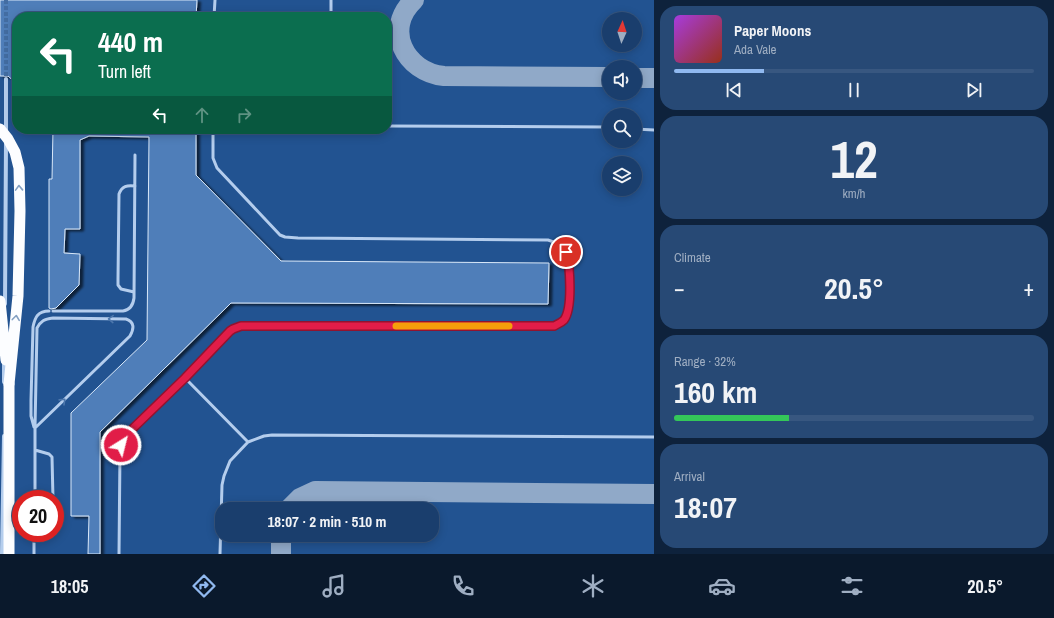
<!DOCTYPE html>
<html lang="en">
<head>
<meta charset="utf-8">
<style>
	:root { --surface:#1a3e6d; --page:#274975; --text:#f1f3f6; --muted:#9faec2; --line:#385780; --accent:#90b9f0 }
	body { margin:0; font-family:"Archivo Narrow",sans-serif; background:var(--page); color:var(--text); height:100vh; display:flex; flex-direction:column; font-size:15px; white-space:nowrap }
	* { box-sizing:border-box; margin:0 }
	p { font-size:13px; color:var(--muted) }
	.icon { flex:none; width:22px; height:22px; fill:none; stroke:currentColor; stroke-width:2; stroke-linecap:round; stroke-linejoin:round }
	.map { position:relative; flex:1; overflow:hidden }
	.panel { display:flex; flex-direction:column; gap:6px; padding:6px; background:#0e223c; width:400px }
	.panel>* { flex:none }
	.banner { position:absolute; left:12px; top:12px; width:380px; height:122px; border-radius:16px; box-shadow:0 2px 10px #0003,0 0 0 1px var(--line); background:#0b6e4f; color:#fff; overflow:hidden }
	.needle { width:26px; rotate:3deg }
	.tools { position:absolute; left:602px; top:12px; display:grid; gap:8px }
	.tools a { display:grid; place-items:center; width:40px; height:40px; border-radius:50%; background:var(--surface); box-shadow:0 2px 10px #0003,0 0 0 1px var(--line); font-size:20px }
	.speed { position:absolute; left:12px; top:490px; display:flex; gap:8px; font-size:20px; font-weight:700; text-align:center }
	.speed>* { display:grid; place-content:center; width:52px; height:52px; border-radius:50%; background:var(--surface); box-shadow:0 2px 10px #0003,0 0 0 1px var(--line); line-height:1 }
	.speed .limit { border:6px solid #d22; background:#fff; color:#111 }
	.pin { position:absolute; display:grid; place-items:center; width:34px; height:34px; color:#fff; margin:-17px; border:2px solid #fff; border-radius:50%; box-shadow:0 1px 4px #0007 }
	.me { position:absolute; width:44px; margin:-22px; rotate:36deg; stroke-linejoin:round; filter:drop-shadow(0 0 3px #0008) }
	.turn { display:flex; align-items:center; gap:14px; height:84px; padding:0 20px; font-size:18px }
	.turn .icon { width:52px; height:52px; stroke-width:2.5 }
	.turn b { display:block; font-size:28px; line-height:34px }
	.lanes { display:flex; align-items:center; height:38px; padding:0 20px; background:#0003; justify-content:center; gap:20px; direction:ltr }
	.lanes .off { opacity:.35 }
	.big { font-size:30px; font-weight:700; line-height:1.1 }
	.panel .tile { flex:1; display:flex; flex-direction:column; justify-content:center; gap:6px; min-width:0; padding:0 14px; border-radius:16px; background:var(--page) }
	.panel .dial { align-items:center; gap:0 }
	.dial b { font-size:52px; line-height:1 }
	.song { display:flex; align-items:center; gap:12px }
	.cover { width:48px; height:48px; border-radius:6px; background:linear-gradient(135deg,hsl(280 70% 55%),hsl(10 70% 35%)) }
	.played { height:4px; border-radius:2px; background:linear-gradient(90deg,var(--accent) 25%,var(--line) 25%) }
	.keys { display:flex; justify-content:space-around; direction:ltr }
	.heat { display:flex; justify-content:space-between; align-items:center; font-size:22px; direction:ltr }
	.charge { height:6px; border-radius:3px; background:linear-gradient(90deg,#34c759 32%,var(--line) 0) }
	.trip { position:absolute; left:215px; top:502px; width:224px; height:40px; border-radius:16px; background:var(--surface); box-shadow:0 2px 10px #0003,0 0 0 1px var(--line); font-weight:700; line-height:40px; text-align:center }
	.menu { display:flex; height:64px; justify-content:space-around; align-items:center; background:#0a192c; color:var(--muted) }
	.menu .icon { width:28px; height:28px }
	.menu .selected { color:var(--accent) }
	.menu b { font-size:18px; color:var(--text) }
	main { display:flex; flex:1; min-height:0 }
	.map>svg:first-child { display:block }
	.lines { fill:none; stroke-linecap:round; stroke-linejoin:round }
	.taxiway { stroke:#90a9c8; stroke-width:20 }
	.building { fill:#4f7eb9; stroke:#d9e8f9; filter:url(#shadow) }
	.minor-tunnel { stroke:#436da2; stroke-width:4; stroke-dasharray:4 2; stroke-linecap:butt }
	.service { stroke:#b4cded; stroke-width:3 }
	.minor { stroke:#b4cded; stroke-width:4 }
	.trunk { stroke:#fcfdff; stroke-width:11 }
	.trunk-bridge { stroke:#fcfdff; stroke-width:11 }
	.oneway { stroke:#84a0c2 }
	.oneway2 { stroke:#4e78ad }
	.route-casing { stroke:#92132f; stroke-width:10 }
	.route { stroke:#e11d48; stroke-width:7 }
	.slow { stroke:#f59e0b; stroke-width:7 }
</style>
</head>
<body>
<main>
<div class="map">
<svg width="654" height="554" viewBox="0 0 654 554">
	<defs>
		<filter id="shadow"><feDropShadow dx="3.5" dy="2" stdDeviation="1" flood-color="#0009"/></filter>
	</defs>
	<rect width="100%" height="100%" fill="#225391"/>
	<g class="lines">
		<!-- taxiway -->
		<path class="taxiway" d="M414 0C383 29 405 72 444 76L609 77
			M635 78H654
			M289 509 300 498 315 491 654 494
			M281 535V554"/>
	</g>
	<!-- building -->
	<path class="building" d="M0 0H197L196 17H17V84L8 76H0Z
		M53 129H196V175L281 261 549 263 548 304 231 303 100 432V554H88L89 516H71V413L147 340 149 137 89 136 80 140V229H65L64 253 80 254 79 285 56 308 51 309 49 308V179H52Z"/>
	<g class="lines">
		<!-- minor-tunnel -->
		<path class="minor-tunnel" d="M6 0V79"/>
		<!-- service -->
		<path class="service" d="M214 17 215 0
			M331 17V0
			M387 126 609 127
			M635 129 654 130
			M134 292 121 289 118 285V279L119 194C122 186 127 185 135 186
			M53 311H123C130 310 133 306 134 298L135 155
			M185 378 248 442
			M34 427 31 416V400L33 327C35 317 38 311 49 311
			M35 450 49 454 52 457 53 499
			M35 499V428L37 328C41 321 44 319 53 318L126 319C135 322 134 329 130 336L35 428
			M34 554V533
			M119 554 120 452 122 440 185 378 233 329 241 326H554C558 324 561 324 564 320 572 309 572 263 566 252 563 245 555 242 548 240L298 238 285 237 280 235 217 168 213 158V129
			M220 554 222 485 224 476 230 461 248 442 264 436 272 435 654 437"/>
		<!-- minor -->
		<path class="minor" d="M6 79V132
			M5 304 6 142
			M4 382V360
			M2 554 4 436"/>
		<!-- trunk -->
		<path class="trunk" d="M9 384V554"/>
		<!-- trunk-bridge -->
		<path class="trunk-bridge" d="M0 129 8 139 15 152 19 168 20 211 18 296 9 384
			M0 301 6 360"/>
	</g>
	<!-- one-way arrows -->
	<defs><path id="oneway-chevron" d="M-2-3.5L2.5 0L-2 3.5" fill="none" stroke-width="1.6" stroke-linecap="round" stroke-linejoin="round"/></defs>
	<g class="oneway">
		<use href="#oneway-chevron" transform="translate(19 188) rotate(-92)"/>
		<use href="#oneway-chevron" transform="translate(16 318) rotate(-83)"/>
	</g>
	<g class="oneway2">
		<use href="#oneway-chevron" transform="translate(111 319) rotate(-178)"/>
		<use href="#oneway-chevron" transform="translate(63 401) rotate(-44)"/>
	</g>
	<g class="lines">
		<!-- route casing -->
		<g class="route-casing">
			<path id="route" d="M121 445 125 436 185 378 230 331 233 329 241 326H554C558 324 561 323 564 320 573 308 570 265 566 252"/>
		</g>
		<!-- route -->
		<use href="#route" class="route"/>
		<!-- slow -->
		<path class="slow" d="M396 326H509"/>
	</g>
</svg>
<div class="tools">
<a><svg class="needle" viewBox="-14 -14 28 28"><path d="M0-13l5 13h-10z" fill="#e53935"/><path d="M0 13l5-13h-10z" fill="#9faec2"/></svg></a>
<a><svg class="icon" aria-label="sound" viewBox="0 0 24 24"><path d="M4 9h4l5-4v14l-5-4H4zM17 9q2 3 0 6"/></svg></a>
<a><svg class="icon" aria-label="search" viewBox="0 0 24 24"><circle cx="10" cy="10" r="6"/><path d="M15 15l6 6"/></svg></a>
<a><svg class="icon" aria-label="layers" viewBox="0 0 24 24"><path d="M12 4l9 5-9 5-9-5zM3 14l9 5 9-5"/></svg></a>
</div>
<div class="speed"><div class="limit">20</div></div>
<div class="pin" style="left:566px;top:252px;background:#d93025"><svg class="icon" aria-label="arrive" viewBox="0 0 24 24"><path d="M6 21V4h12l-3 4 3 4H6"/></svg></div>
<svg class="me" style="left:121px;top:445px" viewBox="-20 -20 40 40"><circle r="17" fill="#e11d48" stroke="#fff" stroke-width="3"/><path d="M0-11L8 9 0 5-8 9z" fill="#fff"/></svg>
<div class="trip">18:07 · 2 min · 510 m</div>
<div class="banner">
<div class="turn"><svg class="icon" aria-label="left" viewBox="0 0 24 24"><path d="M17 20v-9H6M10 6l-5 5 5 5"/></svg><div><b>440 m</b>Turn left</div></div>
<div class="lanes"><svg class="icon" aria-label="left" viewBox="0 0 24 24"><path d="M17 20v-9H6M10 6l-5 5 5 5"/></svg><svg class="icon off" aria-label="ahead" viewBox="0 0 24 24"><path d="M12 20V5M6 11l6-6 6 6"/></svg><svg class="icon off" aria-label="right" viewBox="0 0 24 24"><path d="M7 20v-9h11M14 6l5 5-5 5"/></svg></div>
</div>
</div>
<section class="panel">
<div class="tile">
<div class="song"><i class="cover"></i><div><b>Paper Moons</b><p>Ada Vale</p></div></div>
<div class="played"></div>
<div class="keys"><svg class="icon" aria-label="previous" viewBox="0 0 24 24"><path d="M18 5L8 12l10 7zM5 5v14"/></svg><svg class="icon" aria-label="pause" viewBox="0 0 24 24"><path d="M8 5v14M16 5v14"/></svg><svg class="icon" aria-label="next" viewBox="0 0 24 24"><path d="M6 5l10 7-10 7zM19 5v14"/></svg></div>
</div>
<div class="tile dial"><b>12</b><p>km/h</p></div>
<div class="tile"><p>Climate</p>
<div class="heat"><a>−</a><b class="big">20.5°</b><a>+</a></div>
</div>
<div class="tile"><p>Range · 32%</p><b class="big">160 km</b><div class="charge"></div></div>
<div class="tile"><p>Arrival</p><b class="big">18:07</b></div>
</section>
</main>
<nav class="menu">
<b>18:05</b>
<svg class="icon selected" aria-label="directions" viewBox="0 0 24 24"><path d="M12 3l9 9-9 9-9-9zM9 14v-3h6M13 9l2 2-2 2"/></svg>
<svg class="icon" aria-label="music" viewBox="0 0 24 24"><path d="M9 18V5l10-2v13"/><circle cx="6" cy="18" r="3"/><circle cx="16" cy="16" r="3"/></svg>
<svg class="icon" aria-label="phone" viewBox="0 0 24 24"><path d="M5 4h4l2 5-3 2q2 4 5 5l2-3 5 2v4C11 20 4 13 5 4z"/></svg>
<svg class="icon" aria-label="climate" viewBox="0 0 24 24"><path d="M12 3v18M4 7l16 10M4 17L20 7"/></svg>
<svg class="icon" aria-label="car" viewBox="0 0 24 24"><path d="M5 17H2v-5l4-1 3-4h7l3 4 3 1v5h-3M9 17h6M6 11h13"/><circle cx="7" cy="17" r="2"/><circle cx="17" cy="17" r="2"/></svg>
<svg class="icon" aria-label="filters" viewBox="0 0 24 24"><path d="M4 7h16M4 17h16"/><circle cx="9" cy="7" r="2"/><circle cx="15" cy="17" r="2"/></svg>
<b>20.5°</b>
</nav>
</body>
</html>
